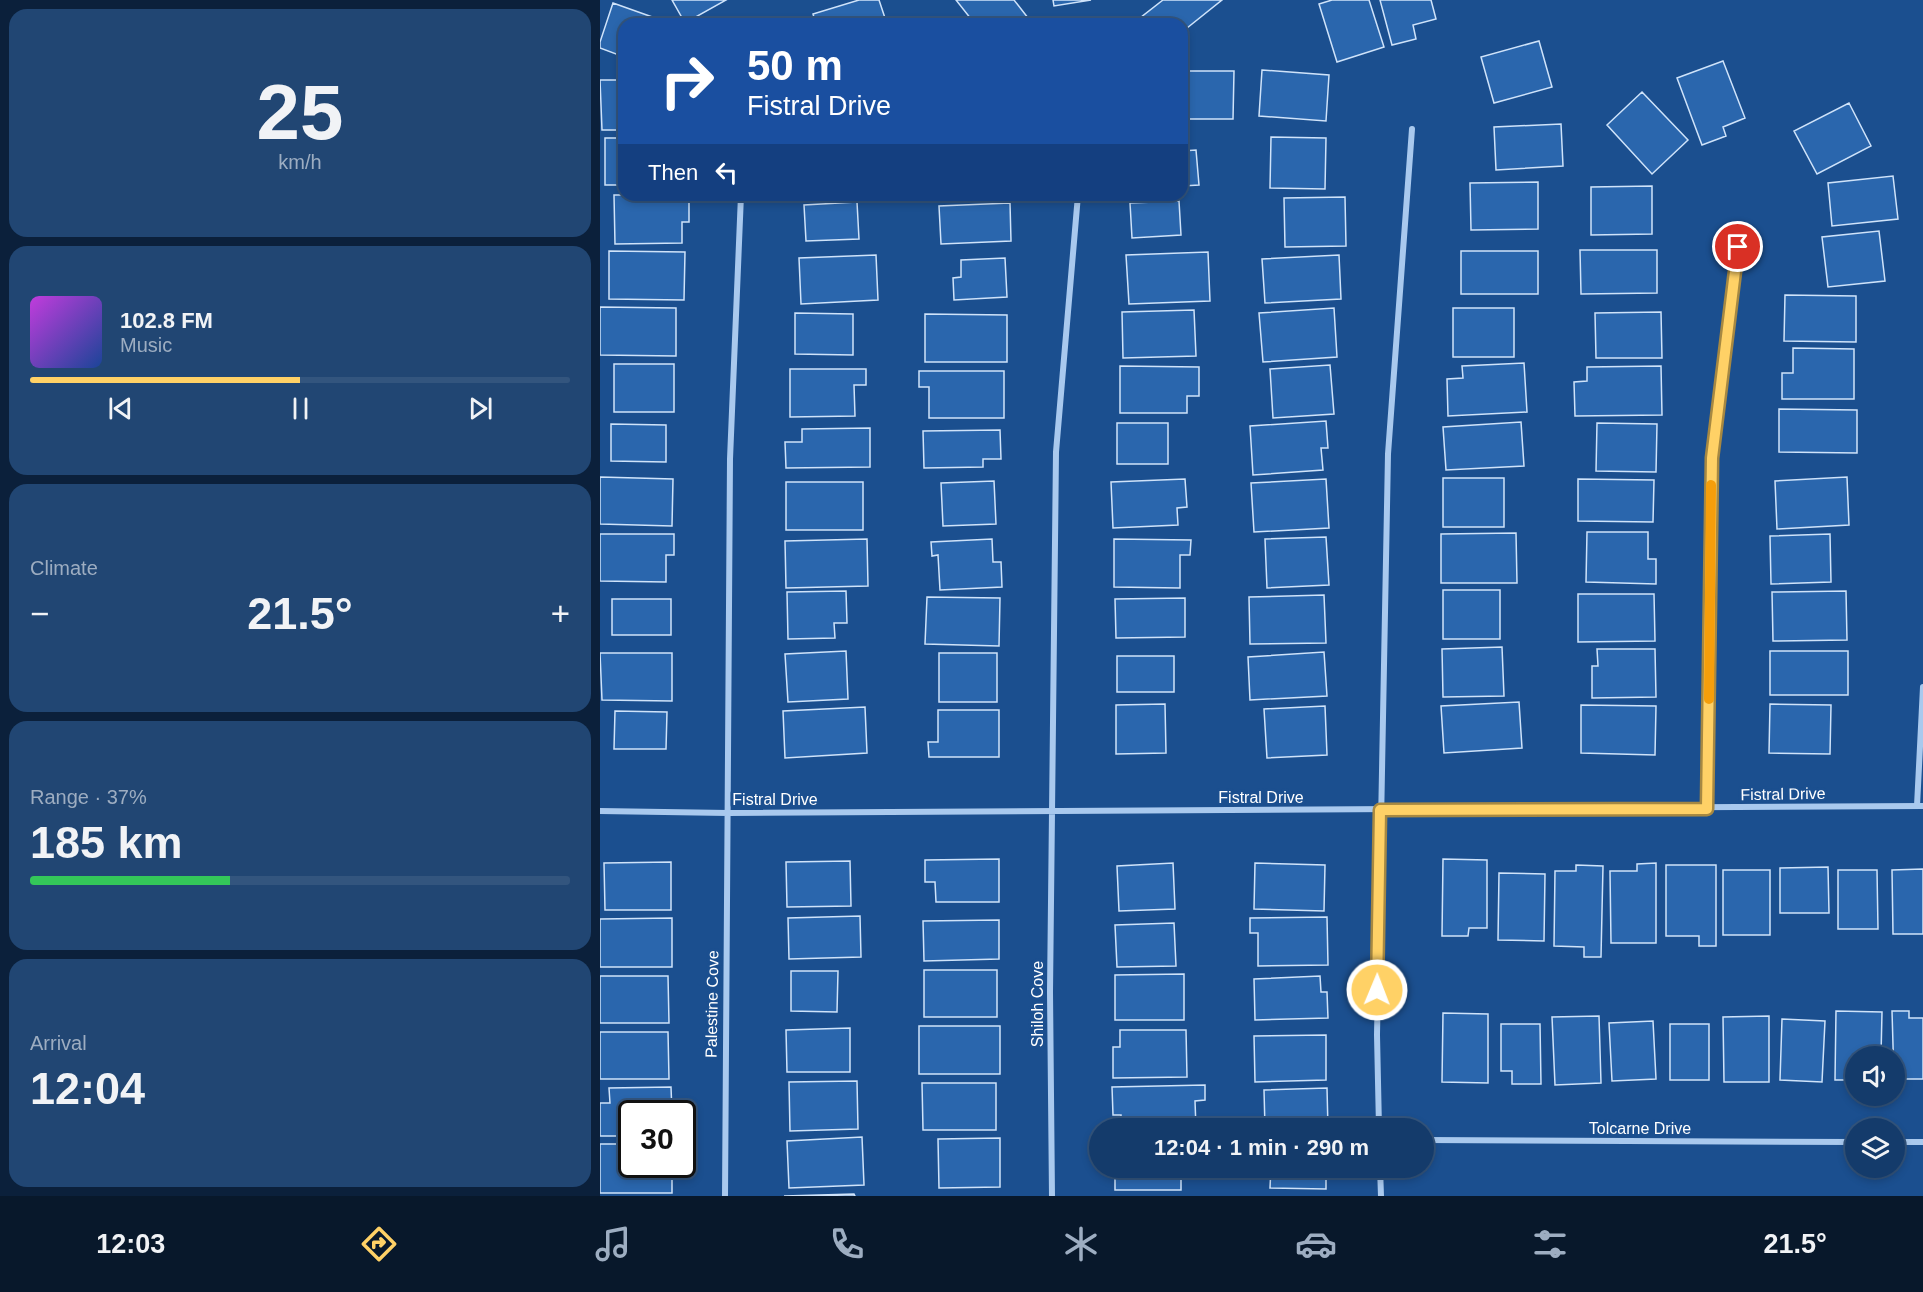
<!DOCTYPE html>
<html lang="en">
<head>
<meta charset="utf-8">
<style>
	:root { --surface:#143b6b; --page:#214673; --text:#f1f3f6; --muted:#9dadc1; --line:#33557e; --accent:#ffd166 }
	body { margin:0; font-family:Helvetica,sans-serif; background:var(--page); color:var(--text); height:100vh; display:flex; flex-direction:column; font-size:22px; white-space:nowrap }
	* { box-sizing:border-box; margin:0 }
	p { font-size:20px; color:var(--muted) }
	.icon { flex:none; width:33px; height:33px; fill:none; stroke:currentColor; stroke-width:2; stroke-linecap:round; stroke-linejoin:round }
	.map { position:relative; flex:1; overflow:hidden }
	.sheet { display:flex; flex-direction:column; gap:9px; padding:9px; background:#0b203b; width:600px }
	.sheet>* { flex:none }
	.guide { position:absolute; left:18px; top:18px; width:570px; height:183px; border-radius:18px; box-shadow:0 3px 9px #0003,0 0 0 2px var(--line); background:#1a4fa0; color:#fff; overflow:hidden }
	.buttons { position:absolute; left:1245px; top:1046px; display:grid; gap:12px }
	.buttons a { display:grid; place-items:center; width:60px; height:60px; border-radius:50%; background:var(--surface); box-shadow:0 3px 9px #0003,0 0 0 2px var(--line); font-size:30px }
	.speed { position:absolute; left:18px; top:1100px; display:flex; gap:12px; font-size:30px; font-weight:700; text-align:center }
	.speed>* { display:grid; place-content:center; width:78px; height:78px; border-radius:50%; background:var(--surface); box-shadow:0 3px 9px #0003,0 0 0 2px var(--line); line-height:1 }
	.speed .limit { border:3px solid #111; border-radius:9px; background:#fff; color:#111 }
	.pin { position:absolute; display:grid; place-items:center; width:51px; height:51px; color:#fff; margin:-26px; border:3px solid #fff; border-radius:50%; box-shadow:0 2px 6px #0007 }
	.me { position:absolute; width:66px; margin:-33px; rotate:1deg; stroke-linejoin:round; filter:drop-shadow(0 0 4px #0008) }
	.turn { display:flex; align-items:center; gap:21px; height:126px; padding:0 30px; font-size:27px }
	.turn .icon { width:78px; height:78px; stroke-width:2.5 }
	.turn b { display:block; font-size:42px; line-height:51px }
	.then { display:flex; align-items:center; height:57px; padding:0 30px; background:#0003; gap:12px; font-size:22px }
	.big { font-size:45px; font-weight:800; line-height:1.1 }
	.sheet .tile { flex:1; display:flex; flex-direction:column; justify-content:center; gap:9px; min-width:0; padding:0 21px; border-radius:18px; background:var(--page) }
	.sheet .dial { align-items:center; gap:0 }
	.dial b { font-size:78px; line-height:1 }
	.song { display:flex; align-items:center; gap:18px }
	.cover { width:72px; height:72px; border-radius:9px; background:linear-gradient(135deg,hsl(290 70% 55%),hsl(220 70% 35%)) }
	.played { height:6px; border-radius:3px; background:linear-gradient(90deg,var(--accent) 50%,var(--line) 50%) }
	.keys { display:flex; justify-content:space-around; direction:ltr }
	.heat { display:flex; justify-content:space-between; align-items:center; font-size:33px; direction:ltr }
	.charge { height:9px; border-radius:4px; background:linear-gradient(90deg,#34c759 37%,var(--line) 0) }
	.trip { position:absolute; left:489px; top:1118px; width:345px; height:60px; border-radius:30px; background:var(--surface); box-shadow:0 3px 9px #0003,0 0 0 2px var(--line); font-weight:800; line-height:60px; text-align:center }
	.dock { display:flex; height:96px; justify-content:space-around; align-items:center; background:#08182b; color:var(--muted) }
	.dock .icon { width:42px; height:42px }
	.dock .active { color:var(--accent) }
	.dock b { font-size:27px; color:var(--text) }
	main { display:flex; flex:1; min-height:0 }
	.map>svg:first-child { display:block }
	.building { fill:#2a66ad; stroke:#cfe3fa; stroke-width:1.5 }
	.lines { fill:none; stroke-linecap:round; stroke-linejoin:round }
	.minor { stroke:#a9c9ee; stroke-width:6 }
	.route-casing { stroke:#a68842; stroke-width:15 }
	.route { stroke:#ffd166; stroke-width:10 }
	.slow { stroke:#f59e0b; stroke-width:10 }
	.labels { text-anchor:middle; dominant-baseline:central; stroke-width:6; stroke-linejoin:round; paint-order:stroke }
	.street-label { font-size:16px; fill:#fff; stroke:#1b4f8f }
</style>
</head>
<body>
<main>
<section class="sheet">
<div class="tile dial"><b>25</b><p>km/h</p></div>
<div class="tile">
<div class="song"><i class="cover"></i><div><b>102.8 FM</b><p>Music</p></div></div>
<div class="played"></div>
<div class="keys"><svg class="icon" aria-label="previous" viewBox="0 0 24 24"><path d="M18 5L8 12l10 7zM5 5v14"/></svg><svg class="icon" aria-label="pause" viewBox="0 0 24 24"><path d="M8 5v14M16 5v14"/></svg><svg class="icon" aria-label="next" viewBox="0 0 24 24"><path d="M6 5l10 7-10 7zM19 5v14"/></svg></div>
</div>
<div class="tile"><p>Climate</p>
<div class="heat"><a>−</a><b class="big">21.5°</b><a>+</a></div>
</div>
<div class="tile"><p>Range · 37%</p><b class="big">185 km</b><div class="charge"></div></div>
<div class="tile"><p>Arrival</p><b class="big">12:04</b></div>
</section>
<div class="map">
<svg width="1323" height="1196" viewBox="0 0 1323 1196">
	<rect width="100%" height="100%" fill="#1b4f8f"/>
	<!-- building -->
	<path class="building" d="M72 0H126L85 23Z
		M259 0H279L287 24H216L213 14Z
		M356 0H414L432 23 375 24Z
		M453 0H491L454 6Z
		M563 0H622L582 32V24H544L540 18Z
		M732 0H769L784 47 737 62 719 4Z
		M780 0H831L836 19 813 25 816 39 792 45Z
		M13 3 72 24H24V57L0 48V42Z
		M939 41 952 87 894 103 881 57Z
		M1123 61 1145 118 1123 127 1126 136 1102 145 1077 78Z
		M662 70 729 75 726 121 659 116Z
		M582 71H634L633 119H582Z
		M0 80H24V130H2Z
		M1042 92 1088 140 1052 174 1007 125Z
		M1249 103 1271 146 1217 174 1194 131Z
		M961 124 963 166 896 170 894 127Z
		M671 137 726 138 725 189 670 188Z
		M5 138H24V185H5Z
		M596 150 599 185 582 186V151Z
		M1293 176 1298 219 1232 226 1228 183Z
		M938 182V229L871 230 870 183Z
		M1052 186V234L991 235V187Z
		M14 195H89V222H82V243L15 244Z
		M745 197 746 246 685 247 684 198Z
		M579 201 581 235 532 238 530 203Z
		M257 202 259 239 206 241 204 205Z
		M410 203 411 241 341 244 339 206Z
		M1279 231 1285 281 1228 287 1222 237Z
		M980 250H1057V293L981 294Z
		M9 251 85 252 84 300 9 299Z
		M861 251H938V294H861Z
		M608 252 610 301 529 304 526 255Z
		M276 255 278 300 201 304 199 258Z
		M739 255 741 299 665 303 662 259Z
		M405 258 407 297 354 300 353 278 361 277V260Z
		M1185 295 1256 296V342L1184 341Z
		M0 307 76 308V356L0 355Z
		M734 308 737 357 663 362 659 313Z
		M853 308H914V357H853Z
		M594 310 596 356 523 358 522 312Z
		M1061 312 1062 358H996L995 313Z
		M195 313 253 314V355L195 354Z
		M325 314 407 315V362H325Z
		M1193 348 1254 349V399H1182V373H1193Z
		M924 363 927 412 848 416 847 379 863 378 862 366Z
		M14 364H74V412H14Z
		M730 365 734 414 673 418 670 369Z
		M520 366 599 367V396H587V413H520Z
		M1061 366 1062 415 975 416 974 382 987 381V367Z
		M190 369H266V385H254L255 416 190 417Z
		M319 371H404V418H329V387H319Z
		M1179 409 1257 410V453L1179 452Z
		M726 421 728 448H721L723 470 653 475 650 426Z
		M921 422 924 466 846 470 843 427Z
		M517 423H568V464H517Z
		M997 423 1057 424 1056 472 996 471Z
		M11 424 66 425V462L11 461Z
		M270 428V467L186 468 185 442H202V429Z
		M400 430 401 459H383V467L324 468 323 431Z
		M0 477 73 479 72 526 0 524Z
		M1247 477 1249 525 1177 529 1175 481Z
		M843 478H904V527H843Z
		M585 479 587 507 577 508 578 525 513 528 511 482Z
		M726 479 729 528 654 532 651 483Z
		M978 479 1054 480 1053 522 978 521Z
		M394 481 396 524 343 526 341 483Z
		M186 482H263V530H186Z
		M987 532H1048V559H1056V584L986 582Z
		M916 533 917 583H841V534Z
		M0 534H74V555H66V582L0 581Z
		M1230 534 1231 582 1171 584 1170 536Z
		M726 537 729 585 667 588 665 539Z
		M267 539 268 586 186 588 185 541Z
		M392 539 393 562H401L402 587 340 590 338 555 332 556 331 542Z
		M514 539 591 540 590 555H580V588L514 587Z
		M843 590H900V639H843Z
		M246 591 247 623H234L235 638 188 639 187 592Z
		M1246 591 1247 640 1173 641 1172 592Z
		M978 594H1054L1055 641 978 642Z
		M724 595 726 643 650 644 649 597Z
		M327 597 400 598 399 646 325 644Z
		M585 598V637L516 638 515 599Z
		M12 599H71V635H12Z
		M902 647 904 696 843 697 842 649Z
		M997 649H1055L1056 697 992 698V666H998Z
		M246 651 248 699 188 702 185 654Z
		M1170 651H1248V695H1170Z
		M724 652 727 696 650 700 648 657Z
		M0 653H72V701L2 700Z
		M339 653H397V702H339Z
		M517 656H574V692H517Z
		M919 702 922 748 844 753 841 706Z
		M565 704 566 753 516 754V705Z
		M1170 704 1231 705 1230 754 1169 753Z
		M981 705 1056 706 1055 755 981 753Z
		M725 706 727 755 667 758 664 709Z
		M265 707 267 753 185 758 183 711Z
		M338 710H399V757H329L328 742H338Z
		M15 711 67 712 66 749H14Z
		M399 859V902H336L335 882H325V860Z
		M843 859 887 860V928H869L868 936H842Z
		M250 861 251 906 187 907 186 862Z
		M71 862V910H5L4 863Z
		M573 863 575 909 519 911 517 866Z
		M655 863 725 865 724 911 654 909Z
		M1056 863V943H1011L1010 871H1037V864Z
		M976 865 1003 866 1001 957H984V947L954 946 955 871H976Z
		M1066 865H1116V946H1099V936H1066Z
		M1228 867 1229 913H1180V868Z
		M1323 869V934H1293L1292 870Z
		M1123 870H1170V935H1123Z
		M1238 870H1277L1278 929H1238Z
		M899 873 945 874 944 941 898 940Z
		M260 916 261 957 189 959 188 918Z
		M727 917 728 965 658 966V933H650V918Z
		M72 918V967H0V919Z
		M399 920V959L324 961 323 921Z
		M574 923 576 966 517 967 515 925Z
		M324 970H397V1017H324Z
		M191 971H238L237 1012 191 1011Z
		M584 974V1020H515V975Z
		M0 976H68L69 1023H0Z
		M720 976 721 992H727L728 1018 655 1020 654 979Z
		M1236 1011 1282 1012 1281 1056H1256V1080H1235Z
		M1292 1011H1309V1018H1323V1079H1294Z
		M843 1013 888 1014V1083L842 1082Z
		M999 1016 1001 1083 955 1085 952 1017Z
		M1169 1016V1082H1124L1123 1017Z
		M1182 1019 1225 1021 1222 1082 1180 1080Z
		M1053 1021 1056 1079 1012 1081 1009 1023Z
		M901 1024H940L941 1084H912V1071H901Z
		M1070 1024H1109V1080H1070Z
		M319 1026H400V1074H319Z
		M250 1028V1072H187L186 1030Z
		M520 1030H586L587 1077 513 1078V1047H520Z
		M0 1032H68L69 1079H0Z
		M726 1035V1080L655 1082 654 1036Z
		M257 1081 258 1129 190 1131 189 1082Z
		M322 1083H396V1130H323Z
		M605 1085V1100L595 1101 596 1128H521V1115H513L512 1087Z
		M71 1087 72 1113H32V1136H0V1103H10L9 1088Z
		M727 1088 728 1128H665L664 1090Z
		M262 1137 264 1185 189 1188 187 1141Z
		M400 1138V1187L339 1188 338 1139Z
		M0 1144H32V1164H72V1193H0Z
		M515 1167H581V1190H515Z
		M671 1167H726V1189L670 1188Z
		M254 1194 255 1196H184Z"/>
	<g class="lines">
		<!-- minor -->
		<path class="minor" d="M1317 806 1323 687
			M1107 809 1112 458 1140 224
			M0 811 128 813 1323 806
			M779 1128 777 1035 788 454 812 129
			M824 1140 1256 1142
			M1294 1142H1323
			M780 1167 781 1196
			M125 1196 130 459 141 195
			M452 1196 450 992 456 452 478 195"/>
	</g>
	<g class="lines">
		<!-- route casing -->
		<g class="route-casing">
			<path id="route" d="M777 990 780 810 1107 809 1112 458 1138 247"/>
		</g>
		<!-- route -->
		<use href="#route" class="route"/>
		<!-- slow -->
		<path class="slow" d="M1109 699 1111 485"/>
	</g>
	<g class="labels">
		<!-- street labels -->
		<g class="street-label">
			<text transform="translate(1183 794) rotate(-1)">Fistral Drive</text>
			<text x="661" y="797">Fistral Drive</text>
			<text x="175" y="799">Fistral Drive</text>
			<text transform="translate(112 1004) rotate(-89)">Palestine Cove</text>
			<text transform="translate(437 1004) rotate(-90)">Shiloh Cove</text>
			<text x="1040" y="1128">Tolcarne Drive</text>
		</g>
	</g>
</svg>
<div class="buttons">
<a><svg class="icon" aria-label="sound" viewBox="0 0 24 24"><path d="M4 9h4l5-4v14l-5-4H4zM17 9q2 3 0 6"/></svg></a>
<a><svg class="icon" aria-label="layers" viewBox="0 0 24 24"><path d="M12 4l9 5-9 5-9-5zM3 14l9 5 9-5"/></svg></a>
</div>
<div class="speed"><div class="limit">30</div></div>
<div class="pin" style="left:1138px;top:247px;background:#d93025"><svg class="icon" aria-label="arrive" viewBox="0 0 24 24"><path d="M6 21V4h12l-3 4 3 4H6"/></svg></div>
<svg class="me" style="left:777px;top:990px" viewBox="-20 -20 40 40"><circle r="17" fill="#ffd166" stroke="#fff" stroke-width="3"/><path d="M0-11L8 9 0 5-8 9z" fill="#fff"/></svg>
<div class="trip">12:04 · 1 min · 290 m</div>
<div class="guide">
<div class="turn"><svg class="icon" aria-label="right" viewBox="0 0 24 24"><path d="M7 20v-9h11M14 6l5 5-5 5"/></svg><div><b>50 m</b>Fistral Drive</div></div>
<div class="then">Then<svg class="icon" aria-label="left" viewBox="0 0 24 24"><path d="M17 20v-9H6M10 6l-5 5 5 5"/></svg></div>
</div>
</div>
</main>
<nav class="dock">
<b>12:03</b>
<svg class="icon active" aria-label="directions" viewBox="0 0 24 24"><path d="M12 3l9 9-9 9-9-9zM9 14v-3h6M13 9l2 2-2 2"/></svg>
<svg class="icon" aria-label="music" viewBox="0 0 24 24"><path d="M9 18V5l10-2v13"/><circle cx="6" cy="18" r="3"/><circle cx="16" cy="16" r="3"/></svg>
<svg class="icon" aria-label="phone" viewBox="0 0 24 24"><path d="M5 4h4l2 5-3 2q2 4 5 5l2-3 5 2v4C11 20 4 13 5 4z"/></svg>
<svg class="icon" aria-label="climate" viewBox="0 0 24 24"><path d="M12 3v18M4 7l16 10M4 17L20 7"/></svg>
<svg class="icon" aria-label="car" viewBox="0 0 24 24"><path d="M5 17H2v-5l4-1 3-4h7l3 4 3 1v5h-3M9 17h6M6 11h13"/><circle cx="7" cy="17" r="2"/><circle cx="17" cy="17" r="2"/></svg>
<svg class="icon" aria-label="filters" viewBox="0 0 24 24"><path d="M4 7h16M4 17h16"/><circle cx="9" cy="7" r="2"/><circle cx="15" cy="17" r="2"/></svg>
<b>21.5°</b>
</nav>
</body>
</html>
